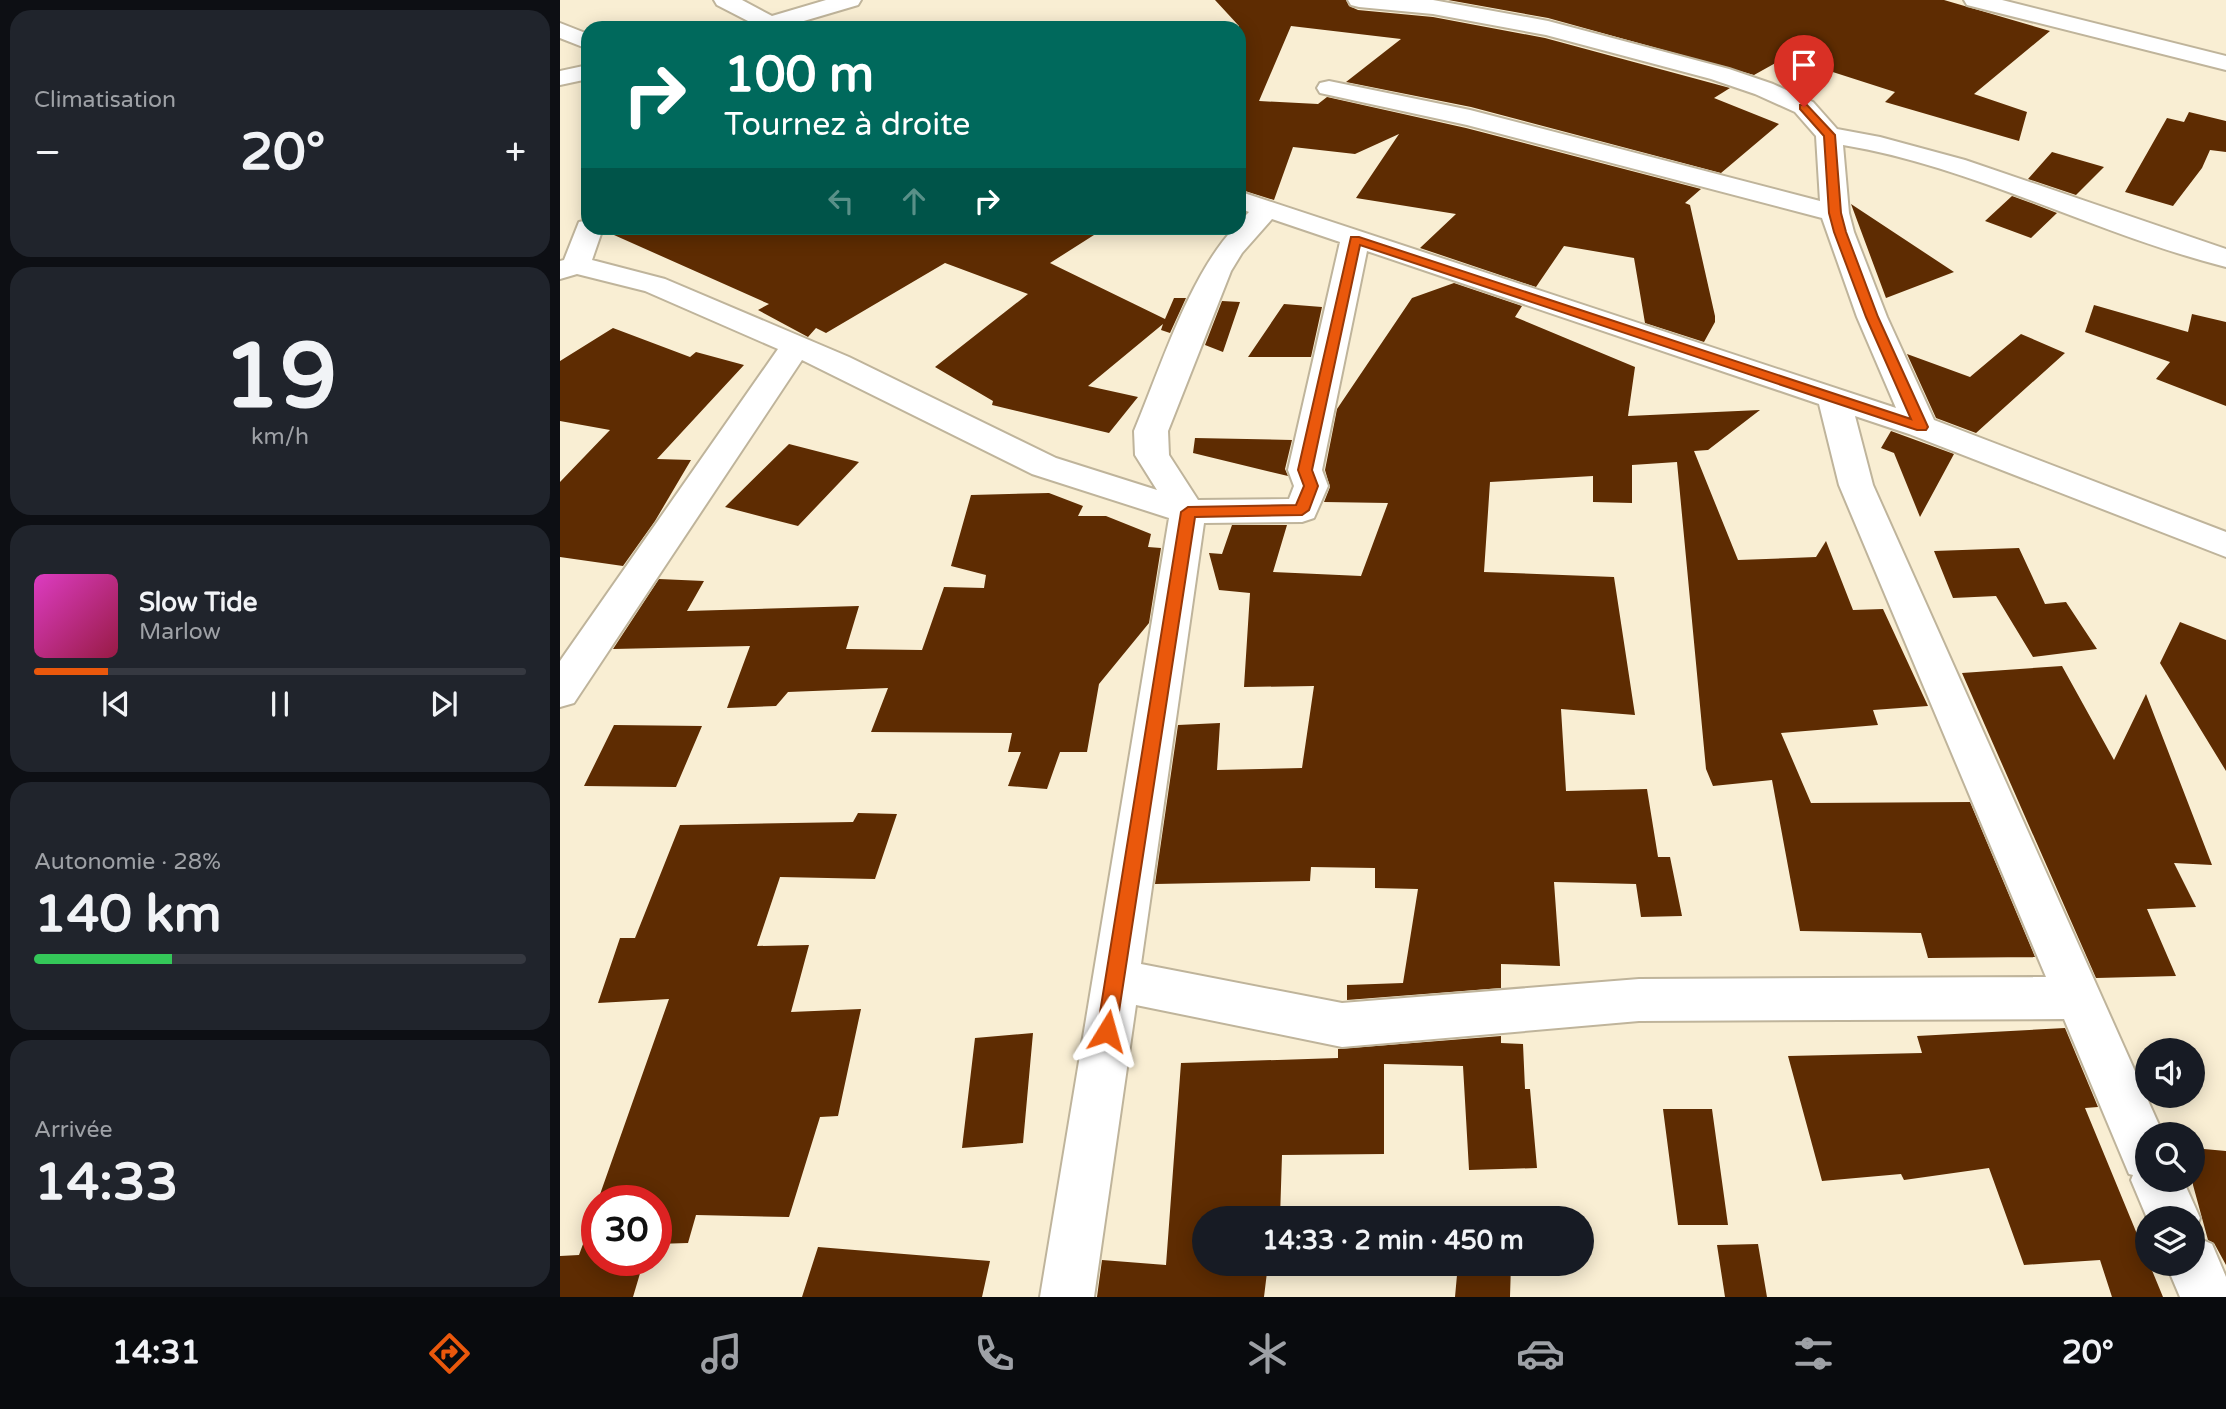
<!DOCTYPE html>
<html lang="fr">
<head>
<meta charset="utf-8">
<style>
	:root { --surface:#171b24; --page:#20242c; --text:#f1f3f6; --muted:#9ea1a6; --line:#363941; --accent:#ea580c }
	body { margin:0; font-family:"Varela Round",sans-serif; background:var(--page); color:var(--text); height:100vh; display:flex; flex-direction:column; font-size:26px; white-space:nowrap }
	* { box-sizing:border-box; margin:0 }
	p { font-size:23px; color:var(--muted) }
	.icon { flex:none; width:38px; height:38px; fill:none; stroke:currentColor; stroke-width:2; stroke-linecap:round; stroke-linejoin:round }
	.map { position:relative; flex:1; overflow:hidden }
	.sheet { display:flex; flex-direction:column; gap:10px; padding:10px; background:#0d0f14; width:560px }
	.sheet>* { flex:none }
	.hud { position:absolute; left:21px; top:21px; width:665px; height:214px; border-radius:21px; box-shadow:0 4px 18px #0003; background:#00695c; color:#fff; overflow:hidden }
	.controls { position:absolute; left:1575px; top:1038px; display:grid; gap:14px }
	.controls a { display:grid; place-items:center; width:70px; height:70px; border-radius:50%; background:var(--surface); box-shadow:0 4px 18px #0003; font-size:35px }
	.speed { position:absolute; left:21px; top:1185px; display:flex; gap:14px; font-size:35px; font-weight:700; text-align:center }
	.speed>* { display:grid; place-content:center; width:91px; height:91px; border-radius:50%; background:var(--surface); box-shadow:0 4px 18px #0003; line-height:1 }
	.speed .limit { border:10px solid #d22; background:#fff; color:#111 }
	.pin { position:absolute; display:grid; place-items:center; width:60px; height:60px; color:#fff; margin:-72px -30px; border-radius:50% 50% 50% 0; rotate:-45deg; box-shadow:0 0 7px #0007 }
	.pin .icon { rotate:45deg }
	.me { position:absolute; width:77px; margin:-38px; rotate:8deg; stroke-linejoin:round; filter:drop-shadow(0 0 5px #0008) }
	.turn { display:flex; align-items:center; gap:24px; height:147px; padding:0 28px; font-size:32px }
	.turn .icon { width:91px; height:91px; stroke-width:2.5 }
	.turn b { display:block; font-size:49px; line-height:60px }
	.lanes { display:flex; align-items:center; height:66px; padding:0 28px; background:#0003; justify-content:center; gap:35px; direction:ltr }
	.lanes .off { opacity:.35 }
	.big { font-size:52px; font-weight:800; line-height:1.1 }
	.sheet .card { flex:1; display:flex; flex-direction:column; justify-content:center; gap:10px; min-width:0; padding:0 24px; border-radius:21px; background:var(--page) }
	.sheet .dial { align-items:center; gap:0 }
	.dial b { font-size:91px; line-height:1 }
	.song { display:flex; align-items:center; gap:21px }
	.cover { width:84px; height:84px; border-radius:10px; background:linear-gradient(135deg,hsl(310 70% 55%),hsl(340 70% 35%)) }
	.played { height:7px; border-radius:4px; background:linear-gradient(90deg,var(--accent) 15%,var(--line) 15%) }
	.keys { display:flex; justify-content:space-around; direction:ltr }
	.heat { display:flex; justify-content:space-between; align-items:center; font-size:38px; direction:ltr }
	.charge { height:10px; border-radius:5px; background:linear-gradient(90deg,#34c759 28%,var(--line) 0) }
	.trip { position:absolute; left:632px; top:1206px; width:402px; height:70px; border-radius:35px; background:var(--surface); box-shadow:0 4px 18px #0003; font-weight:800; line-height:70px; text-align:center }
	.dock { display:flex; height:112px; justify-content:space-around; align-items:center; background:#090b0e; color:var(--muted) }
	.dock .icon { width:49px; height:49px }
	.dock .on { color:var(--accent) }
	.dock b { font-size:32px; color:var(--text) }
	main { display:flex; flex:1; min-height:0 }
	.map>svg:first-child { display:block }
	.building { fill:#5e2c02 }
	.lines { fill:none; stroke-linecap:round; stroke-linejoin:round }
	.street-casing { stroke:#bfb49b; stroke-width:4 }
	.street { fill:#fff; fill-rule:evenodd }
	.route { fill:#ea580c; stroke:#983908; stroke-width:2 }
</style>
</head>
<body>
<main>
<section class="sheet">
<div class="card"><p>Climatisation</p>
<div class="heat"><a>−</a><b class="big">20°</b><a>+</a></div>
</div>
<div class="card dial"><b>19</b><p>km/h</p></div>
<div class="card">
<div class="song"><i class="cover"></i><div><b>Slow Tide</b><p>Marlow</p></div></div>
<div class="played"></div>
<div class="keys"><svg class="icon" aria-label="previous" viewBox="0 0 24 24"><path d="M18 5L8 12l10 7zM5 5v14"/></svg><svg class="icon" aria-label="pause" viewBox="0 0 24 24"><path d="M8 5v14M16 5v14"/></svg><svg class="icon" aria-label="next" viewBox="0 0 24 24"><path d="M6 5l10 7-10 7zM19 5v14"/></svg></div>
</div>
<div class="card"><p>Autonomie · 28%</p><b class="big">140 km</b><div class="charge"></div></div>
<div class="card"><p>Arrivée</p><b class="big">14:33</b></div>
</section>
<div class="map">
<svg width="1666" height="1297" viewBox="0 0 1666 1297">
	<rect width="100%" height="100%" fill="#f9eed3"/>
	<!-- building -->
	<path class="building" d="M655 0H786L789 6 798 10 873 17 985 38 1170 88 1154 98 1219 124 1161 173 911 107 786 82 841 39 731 26 699 101 758 104 767 97 906 128 1141 189 1125 203 1130 205 1155 316V322L1144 342 1085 323 1074 258 1004 246 976 287 860 248 896 214 796 198 839 134 795 154 733 147 714 200 685 191H679V26Z
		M888 0H1384L1490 31 1414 94 1467 112 1459 141 1325 102 1335 92 1226 57 1194 75 988 18Z
		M1629 112 1666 121V152L1650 150 1642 168 1613 206 1565 192 1607 118 1624 122Z
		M1492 152 1544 167 1516 195 1468 179Z
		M1452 196 1474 204 1497 213 1471 238 1425 221Z
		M1291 204 1394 272 1326 298Z
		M45 228H545L490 263 605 319 614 298H626L610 333 601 330 603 324 528 386 578 397 549 433 432 405 433 401 375 367 468 294 385 263 266 333 256 328 248 337 198 310 209 304 45 231Z
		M894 283 962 306 955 317 1075 367 1068 416 1200 410 1148 450 1134 451 1178 560 1256 557 1266 541 1293 610 1323 609 1368 706 1313 710 1318 725 1221 733 1251 803 1410 802 1475 957 1368 958 1361 933 1240 931 1212 780 1153 786 1146 769 1117 462 1072 465V503L1033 502V476L930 482 924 572 1054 577 1075 715 1001 709 1006 791 1087 789 1098 857H1110L1122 916 1081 917 1076 884 994 882 1000 966 941 964V988L787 1000V985L843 983 858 889 815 888V868L751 867 750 881 595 884 618 725 660 723 657 770 742 768 754 686 684 687 690 593 659 590 649 553 662 554 672 525H727L713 572 801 576 828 503 764 502 770 487 765 470 777 409 852 298Z
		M662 301 680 302 663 352 645 345Z
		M724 304 762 307 751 357H688Z
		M1534 305 1628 332 1632 314 1666 322V406L1596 379 1610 362 1525 332Z
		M53 328 130 357 136 352 184 365 97 459 131 460 95 521 63 566 0 557V482L50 430 0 421V361Z
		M1461 334 1505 353 1416 433 1376 418 1347 354 1410 377Z
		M1331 431 1394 454 1360 517 1334 453 1321 448Z
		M635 438 732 440 725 469 728 476 633 453Z
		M229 444 299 462 238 526 165 507Z
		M489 493 523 506 518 516H546L591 534 588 547 601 548 589 623 539 684 527 752H500L487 789 448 786 461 752H448L452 733 311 732 328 688 228 692 216 706 167 708 190 646 53 649 99 579 144 581 127 611 299 606 286 649 362 650 384 587 424 588 426 575 391 566 411 495Z
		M1459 548 1485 604 1506 602 1537 649 1473 657 1436 596 1393 598 1374 551Z
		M1620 622 1666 640V771L1600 663Z
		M1502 666 1554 760 1586 694 1652 865 1614 863 1636 907 1587 909 1616 976 1536 978 1402 673Z
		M54 725 142 726 116 787 24 786Z
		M298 813 337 814 315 879 220 877 197 946 249 945 231 1012 301 1009 278 1116 260 1117 229 1217 136 1215 128 1243 96 1244V1200H38L109 999 38 1003 60 938H75L120 825 293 822Z
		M1505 1028 1538 1107 1525 1108 1603 1297H1552L1540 1260 1464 1265 1429 1168 1344 1180 1341 1174 1262 1181 1228 1056 1362 1053 1357 1036Z
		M473 1033 463 1143 402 1148 415 1038Z
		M941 1036V1043L963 1044 965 1089H970L977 1168 909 1170 903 1066 824 1064V1154L722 1155 720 1218H644V1264H708L704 1297H537L542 1260 606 1265 621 1063 778 1058V1049Z
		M1103 1109H1152L1168 1225H1118Z
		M1633 1148 1666 1151V1265L1654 1243 1648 1240 1633 1185Z
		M37 1206V1260H84L73 1297H0V1256L19 1255Z
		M1198 1244 1207 1297H1165L1157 1245Z
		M258 1247 430 1261 422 1297H242Z
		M898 1264H951L950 1297H895Z"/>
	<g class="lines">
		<!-- street casing -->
		<g class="street-casing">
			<path id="street" d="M154 0H182L212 16 266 0H301L298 5 220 28H184L190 22 157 5Z
				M788 0H873L988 21 1169 69 1213 84 1253 102 1277 129 1320 137 1405 160 1666 249V267C1536 234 1415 167 1283 145L1289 213 1294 232 1327 317 1374 420 1666 532V557L1349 434 1295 416 1313 485 1603 1134H1587V1180H1623L1640 1218 1633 1236 1652 1244 1666 1277V1297H1620L1606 1264H1633V1218H1587L1571 1180 1573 1175 1569 1174 1504 1019 1079 1021 782 1047 576 1005 534 1297H480L609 518 472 474 242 360 14 703 0 707V661L218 349 85 291 17 274 0 279V261L4 260 19 222 28 220V228H43L32 260 105 279 289 357 496 458 597 490 575 455 574 431C601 367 628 278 674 228H679V222L689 212 679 208V194L684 193 1336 408 1297 317 1262 218 907 125 760 93 757 88 760 83 769 81 910 110 1260 201 1256 136 1235 112 1195 94 1151 79 986 35 873 14 799 7 791 5ZM712 219 780 242 728 470 734 486 729 499 638 500 609 455 608 431 671 271 682 253ZM807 251 1259 404 1279 485 1486 977 1079 979 782 1003 581 964 644 523 742 522 754 518 768 486 762 470Z
				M1404 0H1442L1666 56V70L1407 5Z
				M0 23 28 34V49L0 38Z
				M28 65V79L0 85V71Z"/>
		</g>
		<!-- street -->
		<use href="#street" class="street"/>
	</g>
	<!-- route -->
	<path class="route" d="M1240 105H1247L1275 135 1281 213 1286 232 1318 317 1368 427 1366 430H1357L800 245 752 470 758 486 749 510 742 515 635 517 556 1031 554 1037 547 1040 539 1037 537 1031 621 512 628 507 736 505 744 486 738 470 791 237H799L1351 419 1306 317 1274 232 1269 213 1264 136 1240 109Z"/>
</svg>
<div class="controls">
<a><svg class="icon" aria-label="sound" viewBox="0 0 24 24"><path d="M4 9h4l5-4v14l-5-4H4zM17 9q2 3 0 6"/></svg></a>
<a><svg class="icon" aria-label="search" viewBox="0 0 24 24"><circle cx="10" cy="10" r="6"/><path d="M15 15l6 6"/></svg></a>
<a><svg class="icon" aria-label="layers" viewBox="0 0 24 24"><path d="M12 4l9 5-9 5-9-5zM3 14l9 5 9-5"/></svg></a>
</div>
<div class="speed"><div class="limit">30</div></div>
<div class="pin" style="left:1244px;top:107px;background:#d93025"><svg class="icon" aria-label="arrive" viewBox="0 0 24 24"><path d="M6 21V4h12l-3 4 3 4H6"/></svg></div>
<svg class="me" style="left:547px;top:1031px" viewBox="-20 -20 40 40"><path d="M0-17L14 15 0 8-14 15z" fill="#ea580c" stroke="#fff" stroke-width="4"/></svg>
<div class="trip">14:33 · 2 min · 450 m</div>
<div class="hud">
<div class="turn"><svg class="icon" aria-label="right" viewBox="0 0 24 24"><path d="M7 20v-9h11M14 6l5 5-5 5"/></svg><div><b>100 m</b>Tournez à droite</div></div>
<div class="lanes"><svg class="icon off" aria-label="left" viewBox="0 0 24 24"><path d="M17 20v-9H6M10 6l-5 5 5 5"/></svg><svg class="icon off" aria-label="ahead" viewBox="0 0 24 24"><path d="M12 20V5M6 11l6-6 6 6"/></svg><svg class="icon" aria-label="right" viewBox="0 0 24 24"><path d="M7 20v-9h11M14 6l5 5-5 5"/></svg></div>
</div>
</div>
</main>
<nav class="dock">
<b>14:31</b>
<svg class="icon on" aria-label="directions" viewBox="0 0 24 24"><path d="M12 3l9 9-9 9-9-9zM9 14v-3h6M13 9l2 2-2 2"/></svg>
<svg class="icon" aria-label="music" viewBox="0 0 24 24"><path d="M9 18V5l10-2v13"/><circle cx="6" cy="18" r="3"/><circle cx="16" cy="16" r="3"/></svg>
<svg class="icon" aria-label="phone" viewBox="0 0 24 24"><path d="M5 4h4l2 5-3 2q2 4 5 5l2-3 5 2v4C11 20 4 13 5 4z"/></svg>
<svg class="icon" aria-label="climate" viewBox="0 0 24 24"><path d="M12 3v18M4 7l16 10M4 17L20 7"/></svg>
<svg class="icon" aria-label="car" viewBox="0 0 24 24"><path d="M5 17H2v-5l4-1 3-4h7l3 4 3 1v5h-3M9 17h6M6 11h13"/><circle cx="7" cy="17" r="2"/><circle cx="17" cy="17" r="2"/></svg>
<svg class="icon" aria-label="filters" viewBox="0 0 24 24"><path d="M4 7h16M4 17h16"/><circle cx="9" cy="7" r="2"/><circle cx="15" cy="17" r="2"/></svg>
<b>20°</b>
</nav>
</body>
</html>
